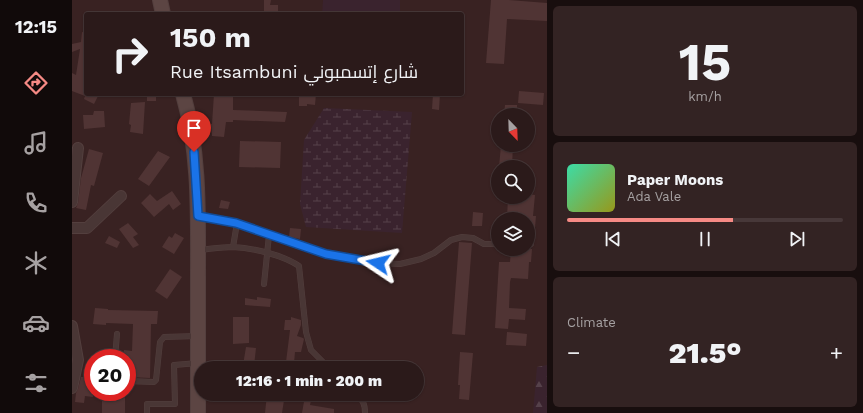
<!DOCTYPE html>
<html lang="en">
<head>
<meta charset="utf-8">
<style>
	:root { --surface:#2b1a1a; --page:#332323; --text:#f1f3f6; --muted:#a6a1a2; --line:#473839; --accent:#f68a85 }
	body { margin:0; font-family:"Work Sans",Cairo,sans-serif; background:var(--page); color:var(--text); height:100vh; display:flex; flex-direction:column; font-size:15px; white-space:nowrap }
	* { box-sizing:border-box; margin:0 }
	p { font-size:13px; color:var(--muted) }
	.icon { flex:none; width:22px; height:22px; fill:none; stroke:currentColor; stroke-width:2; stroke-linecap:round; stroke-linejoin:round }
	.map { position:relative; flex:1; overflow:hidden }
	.panel { display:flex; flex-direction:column; gap:6px; padding:6px; background:#180e0e; width:316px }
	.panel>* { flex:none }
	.guide { position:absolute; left:12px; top:12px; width:380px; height:84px; border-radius:4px; box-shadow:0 1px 3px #0004,0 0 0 1px var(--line); background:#2b1a1a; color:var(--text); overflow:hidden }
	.needle { width:26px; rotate:157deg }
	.buttons { position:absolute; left:419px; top:108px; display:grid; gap:8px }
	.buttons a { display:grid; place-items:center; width:44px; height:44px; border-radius:50%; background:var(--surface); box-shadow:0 1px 3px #0004,0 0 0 1px var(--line); font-size:20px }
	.speed { position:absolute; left:12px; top:349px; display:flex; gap:8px; font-size:20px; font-weight:700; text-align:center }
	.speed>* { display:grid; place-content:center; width:52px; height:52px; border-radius:50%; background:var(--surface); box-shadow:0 1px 3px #0004,0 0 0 1px var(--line); line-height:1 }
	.speed .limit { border:6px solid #d22; background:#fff; color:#111 }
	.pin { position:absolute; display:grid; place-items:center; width:34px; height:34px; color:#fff; margin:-41px -17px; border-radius:50% 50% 50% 0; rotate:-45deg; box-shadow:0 0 4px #0007 }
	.pin .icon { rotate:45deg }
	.me { position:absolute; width:44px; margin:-22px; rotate:280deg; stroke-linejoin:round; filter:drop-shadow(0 0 3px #0008) }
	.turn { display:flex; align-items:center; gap:14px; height:84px; padding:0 20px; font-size:18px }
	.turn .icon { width:52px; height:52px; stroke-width:2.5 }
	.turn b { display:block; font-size:28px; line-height:34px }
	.big { font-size:30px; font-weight:800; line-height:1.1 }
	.panel .widget { flex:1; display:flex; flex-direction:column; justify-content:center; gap:6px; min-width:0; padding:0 14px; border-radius:6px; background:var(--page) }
	.panel .dial { align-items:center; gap:0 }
	.dial b { font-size:52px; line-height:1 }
	.song { display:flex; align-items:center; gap:12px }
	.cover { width:48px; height:48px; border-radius:6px; background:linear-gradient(135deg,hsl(160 70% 55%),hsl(60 70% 35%)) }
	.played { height:4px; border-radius:2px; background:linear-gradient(90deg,var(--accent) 60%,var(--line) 60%) }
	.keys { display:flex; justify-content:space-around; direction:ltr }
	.heat { display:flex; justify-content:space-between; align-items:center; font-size:22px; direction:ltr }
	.trip { position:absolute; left:122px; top:361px; width:230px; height:40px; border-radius:20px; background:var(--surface); box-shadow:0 1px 3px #0004,0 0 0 1px var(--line); font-weight:800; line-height:40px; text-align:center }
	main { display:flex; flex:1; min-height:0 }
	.dock { display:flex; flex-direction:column; width:72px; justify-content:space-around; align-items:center; background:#110a0a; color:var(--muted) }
	.dock .icon { width:28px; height:28px }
	.dock .selected { color:var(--accent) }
	.dock b { font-size:18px; color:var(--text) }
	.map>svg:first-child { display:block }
	.forest { fill:url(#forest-firs) }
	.wetland { fill:url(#wetland-marsh) }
	.green { fill:#3a232e }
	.building { fill:#503434 }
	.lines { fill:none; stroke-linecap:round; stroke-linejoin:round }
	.service-casing { stroke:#533f3e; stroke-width:6 }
	.minor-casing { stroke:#533f3e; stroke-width:12 }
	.secondary-casing { stroke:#533f3e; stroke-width:16 }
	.service { stroke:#493635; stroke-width:5 }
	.minor { stroke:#493635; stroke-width:10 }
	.secondary { stroke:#5c4543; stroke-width:14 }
	.route-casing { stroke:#114b97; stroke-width:10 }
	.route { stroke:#1a73e8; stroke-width:7 }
</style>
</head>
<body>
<main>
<nav class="dock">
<b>12:15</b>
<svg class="icon selected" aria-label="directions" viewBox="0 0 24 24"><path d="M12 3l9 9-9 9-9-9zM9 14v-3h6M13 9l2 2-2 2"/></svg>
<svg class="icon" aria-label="music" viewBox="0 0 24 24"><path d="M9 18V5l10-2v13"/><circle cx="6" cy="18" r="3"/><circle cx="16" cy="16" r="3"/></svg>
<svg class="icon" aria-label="phone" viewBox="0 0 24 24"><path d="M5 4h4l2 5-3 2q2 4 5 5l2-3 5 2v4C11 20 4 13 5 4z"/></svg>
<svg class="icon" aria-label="climate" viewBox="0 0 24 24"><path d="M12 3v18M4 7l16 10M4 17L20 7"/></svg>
<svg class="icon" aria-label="car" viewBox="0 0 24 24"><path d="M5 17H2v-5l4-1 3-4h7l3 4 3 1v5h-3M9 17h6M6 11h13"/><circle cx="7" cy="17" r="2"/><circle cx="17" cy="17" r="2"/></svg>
<svg class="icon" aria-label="filters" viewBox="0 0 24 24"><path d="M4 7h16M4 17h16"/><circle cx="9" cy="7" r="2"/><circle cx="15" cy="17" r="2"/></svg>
</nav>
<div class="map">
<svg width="475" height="413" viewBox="0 0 475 413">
	<defs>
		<pattern id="forest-firs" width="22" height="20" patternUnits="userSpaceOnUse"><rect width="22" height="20" fill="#3a232e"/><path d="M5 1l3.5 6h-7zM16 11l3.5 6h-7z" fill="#55414a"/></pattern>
		<pattern id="wetland-marsh" width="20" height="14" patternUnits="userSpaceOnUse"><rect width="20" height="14" fill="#3a232e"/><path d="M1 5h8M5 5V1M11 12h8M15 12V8" fill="none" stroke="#55414a"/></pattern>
	</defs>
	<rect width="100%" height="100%" fill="#392222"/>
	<!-- forest -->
	<path class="forest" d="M475 365V413H461L465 367Z"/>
	<!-- wetland -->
	<path class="wetland" d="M252 108 340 112 330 233 234 227 228 204 232 140Z"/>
	<!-- green -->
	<path class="green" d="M251 0H328V14H250Z"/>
	<!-- building -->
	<path class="building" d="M192 0H199L198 5H206V14H192Z
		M419 0H437L475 3V21L435 19 432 64 414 63Z
		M10 32 14 33V94H27L22 104 12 99 13 96 0 91V73L4 75 8 49 0 52V44L9 42Z
		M447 91 472 93 471 105 446 103Z
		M84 94V101H75V95Z
		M142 94H161V110L215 112 213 122 161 120V122H154L152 137 140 136 139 124H140Z
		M227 94H244L243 105 235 104V106H227Z
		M361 94H368L367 110 360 109Z
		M73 102 71 134 58 132 59 125 57 124 59 103Z
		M433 105H445V115H432Z
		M22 111H32L33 127 12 129 11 115H21Z
		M168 141 209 142 208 168 167 167Z
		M429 145H441L440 167H427Z
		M17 149 31 153 22 186 19 185 14 210 4 208 6 203 9 178Z
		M86 151 98 157 77 186 66 179Z
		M100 191 109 204 101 210 97 204 82 217 69 203 78 194 85 201Z
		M456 194 463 195 461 216H464L462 239 456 238V219H435L436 197H456Z
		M149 200 158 202 156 209 147 208Z
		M401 212 411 213 410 226H400Z
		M56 223 66 234 61 237 67 245 61 248 47 229Z
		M218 228 229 229 228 239 217 237Z
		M103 233 112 238 102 254 90 247 97 236 100 238Z
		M37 236 48 242 45 248 33 243Z
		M387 242 400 243 393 335 380 334Z
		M439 249H460L459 262H457L456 279 439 278 438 282 437 308 454 309 453 320 437 319 436 329 423 328 427 262H438Z
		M98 269 110 277 95 299 83 291Z
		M185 297 199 299 198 307 173 305V298L185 300Z
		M23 308 36 309V310L86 311 85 324H79L78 378 58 377V364H55V358H51L52 350 60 351 61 324 34 323V325L21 324Z
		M161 317H177V343L161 344Z
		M219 317 229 320V325L225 336 231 338 232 339 229 352H223L222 363 214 362 218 330H212L213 320H219Z
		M435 332 455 334 454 346 434 345Z
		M174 347 184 348 182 366 171 365Z
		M388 352 401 353 397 400 387 399 388 385H386Z
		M9 377H15L14 380H21V397L13 396 12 403 3 402 4 393 6 389Z
		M30 392H44V396H53V413H30Z
		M195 394H213L210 413H193Z
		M233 396H240L238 405 262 409V413H230Z"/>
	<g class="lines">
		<!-- service casing -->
		<g class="service-casing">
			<path id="service" d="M127 216 165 223 254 254 306 263 328 264 349 259 362 253 379 240 390 237 401 238 412 244H426
				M456 244H459
				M161 247 165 223
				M127 250C138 249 150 247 161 247 181 248 211 255 227 266L234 332 239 350 257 368
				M192 284 197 235
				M43 358 45 334
				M55 381 82 382 84 380 88 342 92 337 125 336
				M284 394C291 400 293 404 293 413
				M75 413V404H103L102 365 126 363"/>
		</g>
		<!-- minor casing -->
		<g class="minor-casing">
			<path id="minor" d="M0 202 6 148
				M0 228H15L49 196
				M0 326 6 360 0 388"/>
		</g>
		<!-- secondary casing -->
		<g class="secondary-casing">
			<path id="secondary" d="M88 0 91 14
				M111 94C128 153 126 215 126 276 126 322 126 367 126 413"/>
		</g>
		<!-- service -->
		<use href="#service" class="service"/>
		<!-- minor -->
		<use href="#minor" class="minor"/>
		<!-- secondary -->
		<use href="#secondary" class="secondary"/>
	</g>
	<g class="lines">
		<!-- route casing -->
		<g class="route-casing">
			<path id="route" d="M122 152 126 216 164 223 254 254 306 263"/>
		</g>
		<!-- route -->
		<use href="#route" class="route"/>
	</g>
</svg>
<div class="buttons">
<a><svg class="needle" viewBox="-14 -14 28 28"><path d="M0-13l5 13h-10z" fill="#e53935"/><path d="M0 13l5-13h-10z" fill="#a6a1a2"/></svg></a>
<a><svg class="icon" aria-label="search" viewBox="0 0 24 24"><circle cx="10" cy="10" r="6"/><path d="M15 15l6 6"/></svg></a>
<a><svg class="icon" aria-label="layers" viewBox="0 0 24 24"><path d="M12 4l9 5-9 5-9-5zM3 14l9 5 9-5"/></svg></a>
</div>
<div class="speed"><div class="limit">20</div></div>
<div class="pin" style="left:122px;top:152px;background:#d93025"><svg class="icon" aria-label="arrive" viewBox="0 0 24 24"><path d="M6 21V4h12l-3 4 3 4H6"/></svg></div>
<svg class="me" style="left:306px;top:263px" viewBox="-20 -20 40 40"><path d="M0-17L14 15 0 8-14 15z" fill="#1a73e8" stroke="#fff" stroke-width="4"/></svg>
<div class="trip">12:16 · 1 min · 200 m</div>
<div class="guide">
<div class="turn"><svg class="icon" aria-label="right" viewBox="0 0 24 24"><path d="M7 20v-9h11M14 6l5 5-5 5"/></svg><div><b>150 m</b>Rue Itsambuni شارع إتسمبوني</div></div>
</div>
</div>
<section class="panel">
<div class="widget dial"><b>15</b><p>km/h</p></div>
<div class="widget">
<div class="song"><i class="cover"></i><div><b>Paper Moons</b><p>Ada Vale</p></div></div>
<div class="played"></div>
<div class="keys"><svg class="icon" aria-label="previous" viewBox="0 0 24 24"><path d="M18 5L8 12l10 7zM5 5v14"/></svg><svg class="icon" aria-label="pause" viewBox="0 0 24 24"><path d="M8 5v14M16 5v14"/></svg><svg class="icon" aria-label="next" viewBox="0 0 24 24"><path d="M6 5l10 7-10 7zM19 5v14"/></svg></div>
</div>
<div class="widget"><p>Climate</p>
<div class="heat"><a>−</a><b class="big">21.5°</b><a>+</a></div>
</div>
</section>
</main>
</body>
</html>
